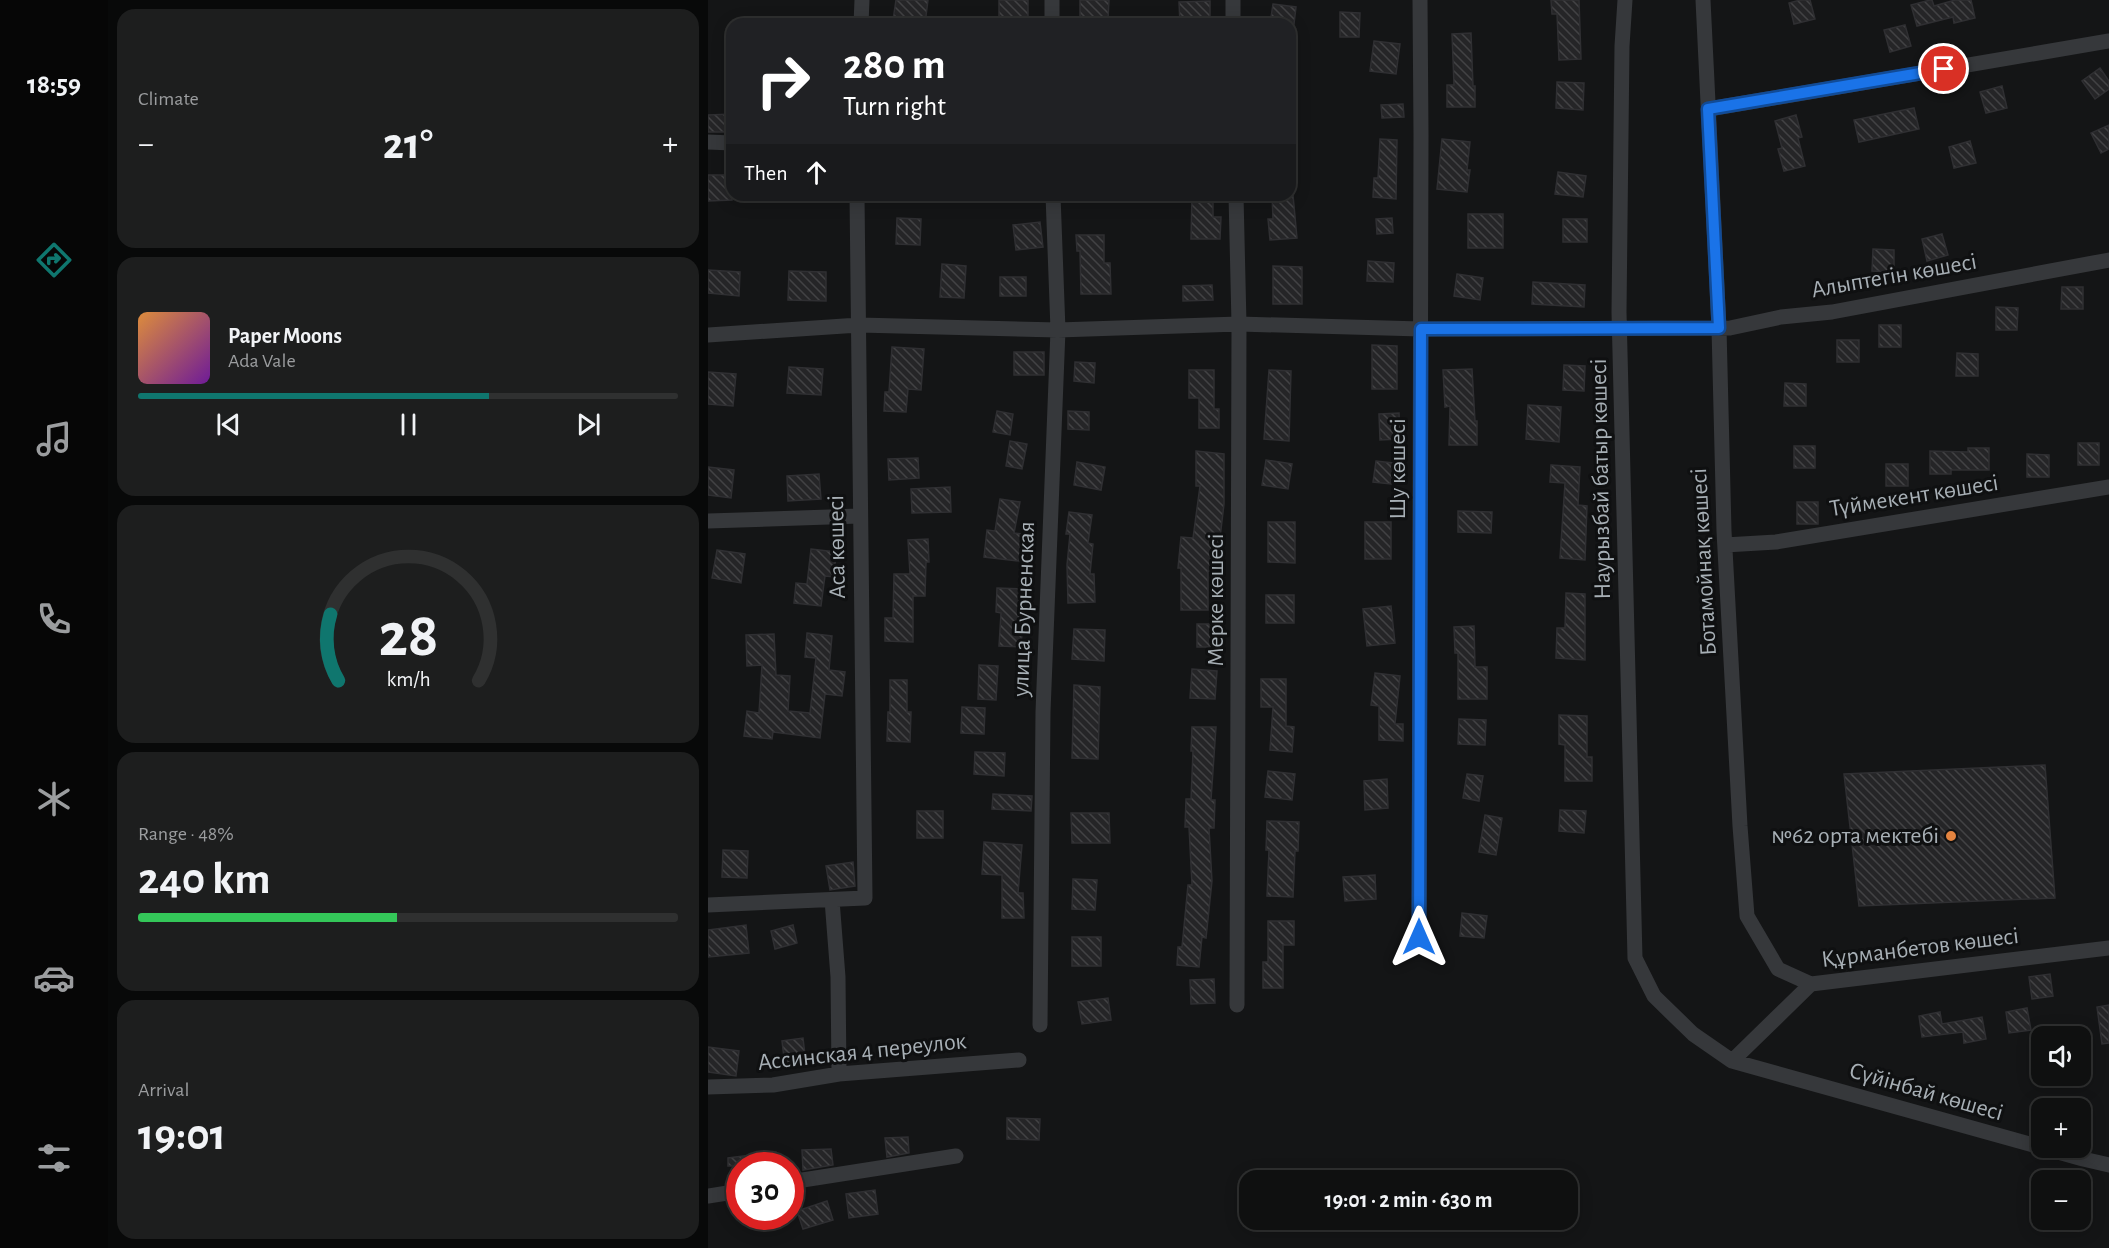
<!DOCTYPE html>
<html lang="en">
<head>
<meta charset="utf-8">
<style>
	:root { --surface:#0f1010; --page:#1d1e1e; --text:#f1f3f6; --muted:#9b9d9f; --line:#2f3030; --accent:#0f766e }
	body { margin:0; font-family:"Alegreya Sans",sans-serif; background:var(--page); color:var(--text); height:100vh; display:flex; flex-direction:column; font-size:22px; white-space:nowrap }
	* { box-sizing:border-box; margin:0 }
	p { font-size:20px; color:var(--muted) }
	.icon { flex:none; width:33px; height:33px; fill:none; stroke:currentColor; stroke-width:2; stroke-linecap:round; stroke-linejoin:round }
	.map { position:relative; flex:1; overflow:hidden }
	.side { display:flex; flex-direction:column; gap:9px; padding:9px; background:#080909; width:600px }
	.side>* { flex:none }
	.top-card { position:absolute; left:18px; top:18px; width:570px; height:183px; border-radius:18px; box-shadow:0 3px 15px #0003,0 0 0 2px var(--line); background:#202124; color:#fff; overflow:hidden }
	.tools { position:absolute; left:1323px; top:1026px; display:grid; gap:12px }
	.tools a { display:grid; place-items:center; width:60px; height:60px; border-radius:12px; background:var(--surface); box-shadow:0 3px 15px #0003,0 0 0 2px var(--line); font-size:30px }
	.speed { position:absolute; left:18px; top:1152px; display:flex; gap:12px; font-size:30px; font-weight:700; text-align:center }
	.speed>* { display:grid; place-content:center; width:78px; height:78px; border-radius:50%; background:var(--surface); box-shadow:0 3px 15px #0003,0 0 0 2px var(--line); line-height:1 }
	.speed .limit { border:9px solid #d22; background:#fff; color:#111 }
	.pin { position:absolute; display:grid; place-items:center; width:51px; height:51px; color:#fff; margin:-26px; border:3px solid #fff; border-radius:50%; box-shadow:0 2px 6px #0007 }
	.me { position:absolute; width:66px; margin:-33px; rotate:0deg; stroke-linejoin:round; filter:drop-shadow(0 0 4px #0008) }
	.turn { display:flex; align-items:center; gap:21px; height:126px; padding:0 18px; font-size:27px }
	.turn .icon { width:78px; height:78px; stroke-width:2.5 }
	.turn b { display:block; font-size:42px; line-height:51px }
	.then { display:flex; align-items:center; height:57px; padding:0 18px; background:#0003; gap:12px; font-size:22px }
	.big { font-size:45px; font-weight:700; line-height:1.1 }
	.side .card { flex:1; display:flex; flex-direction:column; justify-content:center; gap:9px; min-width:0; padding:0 21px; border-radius:18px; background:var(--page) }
	.side .dial { align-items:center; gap:0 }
	.dial svg { height:156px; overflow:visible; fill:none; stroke:var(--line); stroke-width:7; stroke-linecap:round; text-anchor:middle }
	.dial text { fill:var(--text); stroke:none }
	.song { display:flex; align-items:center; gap:18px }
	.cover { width:72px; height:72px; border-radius:9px; background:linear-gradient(135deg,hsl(30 70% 55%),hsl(280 70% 35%)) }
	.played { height:6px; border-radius:3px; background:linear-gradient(90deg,var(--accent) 65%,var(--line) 65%) }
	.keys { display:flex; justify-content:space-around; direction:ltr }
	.heat { display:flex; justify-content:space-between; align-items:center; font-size:33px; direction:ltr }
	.charge { height:9px; border-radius:4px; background:linear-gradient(90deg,#34c759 48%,var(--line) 0) }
	.trip { position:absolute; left:531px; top:1170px; width:339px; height:60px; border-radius:18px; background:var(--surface); box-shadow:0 3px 15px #0003,0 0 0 2px var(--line); font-weight:700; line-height:60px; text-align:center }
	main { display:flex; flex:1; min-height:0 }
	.tab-bar { display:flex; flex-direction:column; width:108px; justify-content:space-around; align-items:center; background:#060606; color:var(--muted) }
	.tab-bar .icon { width:42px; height:42px }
	.tab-bar .active { color:var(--accent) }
	.tab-bar b { font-size:27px; color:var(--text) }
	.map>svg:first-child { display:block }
	.building { fill:url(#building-back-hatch); stroke:#2f2f32; stroke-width:1.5 }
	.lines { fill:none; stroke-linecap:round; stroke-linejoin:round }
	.street { stroke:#36383b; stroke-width:15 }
	.route-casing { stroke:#114b97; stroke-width:15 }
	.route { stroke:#1a73e8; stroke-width:10 }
	.poi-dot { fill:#e38440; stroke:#0f1011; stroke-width:2 }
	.labels { text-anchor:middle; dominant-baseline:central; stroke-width:6; stroke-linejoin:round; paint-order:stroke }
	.street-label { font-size:24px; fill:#a7afb5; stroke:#0f1011 }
	.poi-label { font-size:24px; fill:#a7afb5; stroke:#0f1011; text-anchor:end }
</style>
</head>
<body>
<main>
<nav class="tab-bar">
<b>18:59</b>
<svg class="icon active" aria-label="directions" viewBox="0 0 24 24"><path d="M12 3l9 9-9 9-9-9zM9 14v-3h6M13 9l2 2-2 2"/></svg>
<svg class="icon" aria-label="music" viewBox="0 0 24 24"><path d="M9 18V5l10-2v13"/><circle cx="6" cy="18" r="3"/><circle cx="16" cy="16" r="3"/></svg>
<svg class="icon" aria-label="phone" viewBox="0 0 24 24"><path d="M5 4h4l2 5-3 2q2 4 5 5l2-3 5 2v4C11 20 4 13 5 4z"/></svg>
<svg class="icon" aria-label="climate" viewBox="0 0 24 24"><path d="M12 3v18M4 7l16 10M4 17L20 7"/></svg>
<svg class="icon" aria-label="car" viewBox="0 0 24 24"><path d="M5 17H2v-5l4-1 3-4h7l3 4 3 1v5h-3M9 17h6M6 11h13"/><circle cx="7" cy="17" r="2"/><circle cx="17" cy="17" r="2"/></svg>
<svg class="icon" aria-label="filters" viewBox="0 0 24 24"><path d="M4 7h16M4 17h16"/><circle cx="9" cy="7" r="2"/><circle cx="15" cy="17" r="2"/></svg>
</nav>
<section class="side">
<div class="card"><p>Climate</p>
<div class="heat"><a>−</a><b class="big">21°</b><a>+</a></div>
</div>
<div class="card">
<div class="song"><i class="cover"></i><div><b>Paper Moons</b><p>Ada Vale</p></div></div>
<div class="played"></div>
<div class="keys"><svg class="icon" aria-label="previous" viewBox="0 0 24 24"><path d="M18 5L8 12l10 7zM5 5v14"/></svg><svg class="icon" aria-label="pause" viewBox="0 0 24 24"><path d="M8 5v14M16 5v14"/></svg><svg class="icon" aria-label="next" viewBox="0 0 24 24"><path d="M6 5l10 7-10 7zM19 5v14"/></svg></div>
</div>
<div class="card dial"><svg viewBox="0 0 100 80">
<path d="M14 69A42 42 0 1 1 86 69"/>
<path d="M14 69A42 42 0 0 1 10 35" stroke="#0f766e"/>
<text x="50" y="56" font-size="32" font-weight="700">28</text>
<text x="50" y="72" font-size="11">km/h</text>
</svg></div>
<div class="card"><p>Range · 48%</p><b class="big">240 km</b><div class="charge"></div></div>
<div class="card"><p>Arrival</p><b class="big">19:01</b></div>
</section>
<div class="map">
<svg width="1401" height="1248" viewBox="0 0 1401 1248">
	<defs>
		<pattern id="building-back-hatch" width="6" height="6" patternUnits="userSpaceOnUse" patternTransform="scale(1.5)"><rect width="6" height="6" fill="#252527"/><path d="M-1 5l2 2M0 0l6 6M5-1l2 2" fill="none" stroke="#424244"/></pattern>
	</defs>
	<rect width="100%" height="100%" fill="#141516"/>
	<!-- building -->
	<path class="building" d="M188 0H220L217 24 185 20Z
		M291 0H320V24H291Z
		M372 0H401L400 19 372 18Z
		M843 0H871L873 59 851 60 849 14H844Z
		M1092 0H1102L1107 19 1086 24 1081 3Z
		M1222 0H1224L1226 6 1247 0H1263L1267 18 1246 23 1245 17 1209 26 1203 5Z
		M502 1V24H472L471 2Z
		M565 4 588 7 586 24H562Z
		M632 12 652 13 651 37H632Z
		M1197 25 1203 46 1182 52 1176 30Z
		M763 33 765 86H767V107H739V85H746L744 34Z
		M666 41 692 44 688 74 662 71Z
		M1392 68 1401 81V89L1387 99 1374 81Z
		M849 82 876 83 875 110 848 108Z
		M1294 86 1299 108 1278 113 1272 92Z
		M695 104 696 117 674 118 673 105Z
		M1206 108 1211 129 1151 142 1146 120Z
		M24 114V132H0V115Z
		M1088 115 1094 137 1090 138 1097 166 1076 171 1070 149 1074 148 1067 121Z
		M1401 125V149L1393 153 1383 133Z
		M672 139 689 140 688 199 665 197 666 178H670Z
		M734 139 762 142 759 170H762L759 192 729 189Z
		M1262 141 1268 163 1246 168 1241 147Z
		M850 172 878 176 875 197 847 194Z
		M0 175H24V200L0 201Z
		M484 195H505V217H513L512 239H483Z
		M564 195H585L589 238 562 240 560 219H565Z
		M760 214H795V248H760Z
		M189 218 213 219 212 245 188 244Z
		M684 218 685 233 669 234 668 219Z
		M855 219H879V242H855Z
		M332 222 335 247 308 250 305 225Z
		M1234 234 1240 255 1219 261 1214 239Z
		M368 235H396V263H402L403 294H373L372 251H369Z
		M1165 249 1186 250V272L1164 271Z
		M660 261 686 263 685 282 659 281Z
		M234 264 258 266 256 298 232 297Z
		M565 266 594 267V304H565Z
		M0 270 32 272 31 296 0 293Z
		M81 271 118 272V301L80 300Z
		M749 274 775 278 772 300 746 296Z
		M292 277H318V296H292Z
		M825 282 877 285 876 307 824 304Z
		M504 285 505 300 475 301V286Z
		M1354 287H1375V309H1353Z
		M1288 307 1310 308 1309 330H1288Z
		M1171 325H1193V347H1171Z
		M1129 340H1151V362H1129Z
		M664 345 689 346V389H664Z
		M184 347 216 349 213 390 200 389 198 412 176 411 177 392H181Z
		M306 352H336V375H306Z
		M1249 353 1270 354V376H1248Z
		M367 362 387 363 386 383 366 381Z
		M856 365 877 366 876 391 855 390Z
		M81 367 115 369 113 395 79 393Z
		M764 369 767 421H769V445H741L742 406 737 407 735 370Z
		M481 370H506V409H511V428H491V398H481Z
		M561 370 583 371 581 441 556 439Z
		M0 372 28 374 25 406 0 404Z
		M1077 383 1098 384V406H1076Z
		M820 405 853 407 851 442 818 439Z
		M289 411 305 414 302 435 285 432Z
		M360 411 381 412V430L360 429Z
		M691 413 692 439 672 440 671 414Z
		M302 441 319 444 314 469 298 466Z
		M1370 443H1391V465H1370Z
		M1086 446H1107V468H1086Z
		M1260 448H1281V470H1243V474H1222V451L1260 452Z
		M488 451 516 454V504L508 572 500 571V610H473V568H470L473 537 485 538 492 486H488Z
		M1319 454 1341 455V477H1319Z
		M210 458 211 478 181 480 180 459Z
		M558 460 584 464 580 489 554 485Z
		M668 461 685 463 683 484 665 482Z
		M369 462 397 467 393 490 366 485Z
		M1178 464H1200V486H1178Z
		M843 465 872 467 870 505 879 506 877 560 852 558 857 483 842 482Z
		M0 467 26 470 23 498 0 495Z
		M111 474 113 499 80 501 79 476Z
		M242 487 243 512 204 513 203 489Z
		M292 499 312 502 306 533 314 534 311 561 276 557 279 530 287 531Z
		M1089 502H1110V524H1089Z
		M750 511 784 512 783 533 750 532Z
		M361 512 384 515 380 543 385 544 382 574H386L387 602 360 603 359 565 362 534H358Z
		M560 522H587V563L560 562Z
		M657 522H683V559H657Z
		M220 539 221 562H218L217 596H205V642L177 641V618H185L186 574H202L200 540Z
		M103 549 128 552 126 577 117 576 113 606 86 603 88 583 99 584Z
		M9 550 37 554 33 583 4 578Z
		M289 588 317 589 313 647 291 646 293 613 288 612Z
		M858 593 877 594V660L848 658 849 628H857Z
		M558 595H586V623H558Z
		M683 606 687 643 659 646 655 609Z
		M489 624H503V647H489Z
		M766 626 767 667H779V699H750V653H747L746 627Z
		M366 629 397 630 396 661 364 659Z
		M99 633 124 636 121 670 137 672 134 696 117 694 112 738 65 732 64 739 36 736 39 711 51 713 54 665 39 666 38 635 66 634 68 675 82 676 80 711 102 713 108 658 97 657Z
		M271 665 290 666 288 700 270 699Z
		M484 669 509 671 507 699 482 698Z
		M667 673 692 676 687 724H695V741L671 740V706L663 705Z
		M553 679H578V726L586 727 584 752 562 750 565 707H553Z
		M182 680H199V712H203L202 742 179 741 180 712H182Z
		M366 685 392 687 390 759 364 758Z
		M254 707 277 708 276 734 253 733Z
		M851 715 879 716V757H884V781H857V745L851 744Z
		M751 719 778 720 777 745 750 744Z
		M484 727H508L503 800H507L506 828H501L504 881 498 938 494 937 491 967 469 965 470 947H474L480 885H484L481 827H477L478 799H483L485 751H483Z
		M267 752 297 753 296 776 266 774Z
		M1337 765 1347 898 1151 906 1136 774Z
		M560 771 587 774 584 800 557 797Z
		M759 774 775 776 771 801 755 798Z
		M679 779 680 808 657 810 656 781Z
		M285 794 324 796 323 811 284 809Z
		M852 810 878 811 876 833 851 831Z
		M209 811H235V838H209Z
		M363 813H401L402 843H364Z
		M777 815 794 818 788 855 771 852Z
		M559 821 591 822 590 851H587L585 897 559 896 561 850H558Z
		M276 842 314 845 310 893H315L316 918H294V875L274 874Z
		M15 850 40 851 39 878 14 877Z
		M145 862 147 886 122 890 118 866Z
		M667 875 668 899 637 901 635 877Z
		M365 879 389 880 387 910 364 909Z
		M754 913 779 916 776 938 752 936Z
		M560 921H586V945H575V988H555V962H560Z
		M38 925 41 953 0 957V930Z
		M85 925 89 943 67 949 63 931Z
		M364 937H393V966H364Z
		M1342 974 1345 996 1324 999 1321 977Z
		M506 979 507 1003 483 1004 482 980Z
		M400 998 403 1020 374 1024 370 1002Z
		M1401 1005V1043L1394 1044 1389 1007Z
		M1319 1008 1323 1030 1301 1033 1298 1012Z
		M1232 1012 1234 1024 1274 1017 1278 1039 1256 1043 1255 1032 1214 1037 1211 1016Z
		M95 1038 98 1064 77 1067 74 1041Z
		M0 1047 31 1051 28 1076 0 1072Z
		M299 1118 332 1119 331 1140 299 1139Z
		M200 1137 201 1153 179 1157 177 1138Z
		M123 1149 125 1165 95 1170 94 1150Z
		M68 1152 70 1166H20V1158Z
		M167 1190 170 1214 141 1218 138 1194Z
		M119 1201 125 1220 95 1229 89 1211Z"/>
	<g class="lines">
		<!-- street -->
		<path class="street" d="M917 0 914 46 911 312 927 958 946 996 985 1034 1024 1061 1103 984 1401 948
			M995 0 1011 328 1016 531 1032 826 1039 916 1070 969 1103 984
			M153 24 154 0
			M344 24V0
			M525 24V0
			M1001 109 1401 41
			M0 142 24 143
			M528 195 531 324 529 1005
			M0 335 151 325 350 330 531 324 713 329 1022 328 1073 317 1124 312 1401 260
			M0 521 151 516
			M1017 545 1068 542 1401 487
			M124 900 130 977 131 1074
			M0 905 157 898 149 195
			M711 937 713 135 712 0
			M332 1025 335 712 350 330 345 195
			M1024 1061 1375 1159 1401 1165
			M0 1087 65 1085 131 1074 311 1060
			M82 1182 248 1156
			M0 1196 32 1191"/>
	</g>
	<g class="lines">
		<!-- route casing -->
		<g class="route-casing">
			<path id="route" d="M711 937 713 329 1011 328 1000 109 1236 69"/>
		</g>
		<!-- route -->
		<use href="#route" class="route"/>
	</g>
	<!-- markers -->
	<circle class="poi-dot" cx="1243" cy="836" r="6"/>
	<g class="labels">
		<!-- street labels -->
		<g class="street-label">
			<text transform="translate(1186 276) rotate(-10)">Алыптегін көшесі</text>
			<text transform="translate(690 469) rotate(-90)">Шу көшесі</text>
			<text transform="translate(893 479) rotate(-91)">Наурызбай батыр көшесі</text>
			<text transform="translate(1206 496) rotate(-9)">Түймекент көшесі</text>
			<text transform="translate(129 547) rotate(-91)">Аса көшесі</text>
			<text transform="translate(996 562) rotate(-93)">Ботамойнақ көшесі</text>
			<text transform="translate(508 600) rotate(-90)">Мерке көшесі</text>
			<text transform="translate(316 609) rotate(-88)">улица Бурненская</text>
			<text transform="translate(1212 948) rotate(-7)">Құрманбетов көшесі</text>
			<text transform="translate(154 1052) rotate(-6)">Ассинская 4 переулок</text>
			<text transform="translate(1218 1092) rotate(16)">Сүйінбай көшесі</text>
		</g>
		<!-- poi labels -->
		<g class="poi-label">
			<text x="1231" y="836">№62 орта мектебі</text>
		</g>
	</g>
</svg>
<div class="tools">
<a><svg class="icon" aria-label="sound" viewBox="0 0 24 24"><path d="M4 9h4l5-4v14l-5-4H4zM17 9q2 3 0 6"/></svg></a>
<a>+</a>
<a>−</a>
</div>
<div class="speed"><div class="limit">30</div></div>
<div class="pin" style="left:1236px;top:69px;background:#d93025"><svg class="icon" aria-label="arrive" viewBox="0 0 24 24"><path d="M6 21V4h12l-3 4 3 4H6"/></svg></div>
<svg class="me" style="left:711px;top:937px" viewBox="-20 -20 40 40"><path d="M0-17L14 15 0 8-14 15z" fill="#1a73e8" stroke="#fff" stroke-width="4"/></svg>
<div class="trip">19:01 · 2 min · 630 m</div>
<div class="top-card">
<div class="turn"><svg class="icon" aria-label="right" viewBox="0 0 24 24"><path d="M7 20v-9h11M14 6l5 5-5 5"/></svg><div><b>280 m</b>Turn right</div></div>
<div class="then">Then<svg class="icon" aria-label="ahead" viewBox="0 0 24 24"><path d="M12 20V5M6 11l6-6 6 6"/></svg></div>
</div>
</div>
</main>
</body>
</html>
